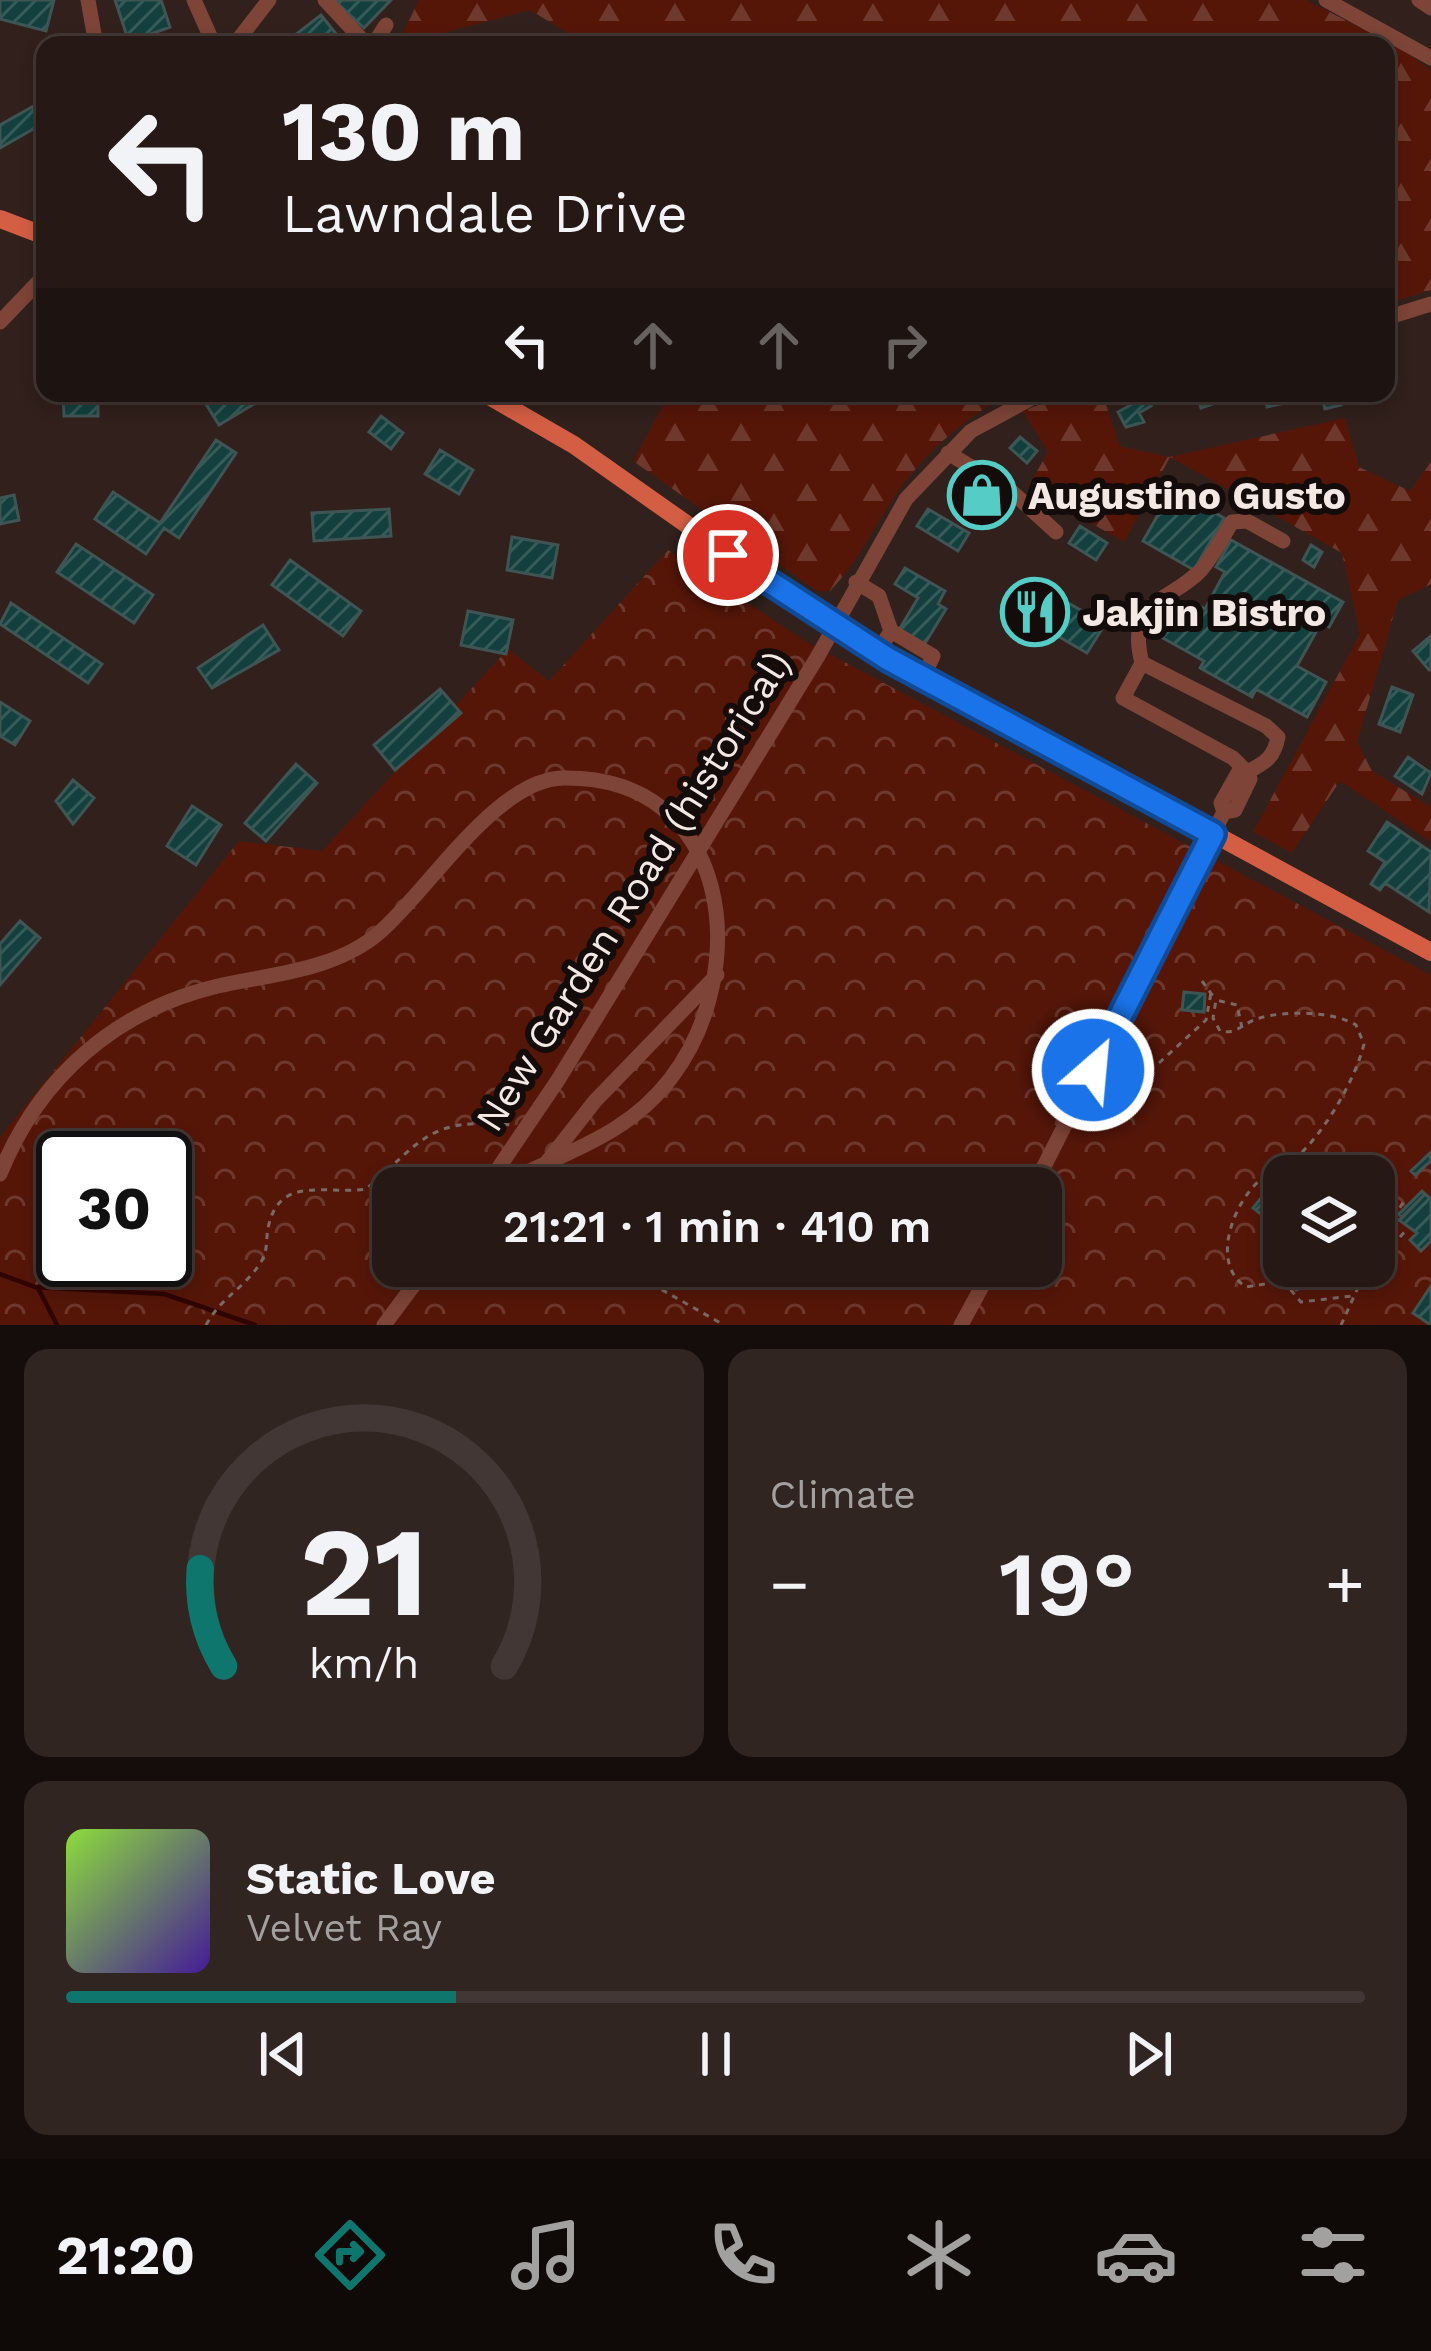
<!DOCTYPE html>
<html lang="en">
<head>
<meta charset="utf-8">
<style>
	:root { --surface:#251815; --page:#312522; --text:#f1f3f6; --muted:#a3a0a0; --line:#423734; --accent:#0f766e }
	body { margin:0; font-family:"Work Sans",sans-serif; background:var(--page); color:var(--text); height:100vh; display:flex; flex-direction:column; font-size:45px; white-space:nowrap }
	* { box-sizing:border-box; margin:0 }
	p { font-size:39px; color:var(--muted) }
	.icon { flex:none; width:66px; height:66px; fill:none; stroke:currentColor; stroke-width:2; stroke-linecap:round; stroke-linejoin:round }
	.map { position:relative; height:1325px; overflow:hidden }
	.details { display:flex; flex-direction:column; gap:24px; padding:24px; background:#140d0c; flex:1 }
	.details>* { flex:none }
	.banner { position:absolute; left:36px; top:36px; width:1359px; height:366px; border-radius:24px; box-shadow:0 6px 18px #0003,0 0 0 3px var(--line); background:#251815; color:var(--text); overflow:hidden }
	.fabs { position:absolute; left:1263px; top:1155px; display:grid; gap:24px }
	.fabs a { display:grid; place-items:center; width:132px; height:132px; border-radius:24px; background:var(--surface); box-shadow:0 6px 18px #0003,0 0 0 3px var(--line); font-size:60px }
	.speed { position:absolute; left:36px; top:1131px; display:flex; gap:24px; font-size:60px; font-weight:700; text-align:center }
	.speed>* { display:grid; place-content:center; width:156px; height:156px; border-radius:50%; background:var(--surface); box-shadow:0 6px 18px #0003,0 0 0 3px var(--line); line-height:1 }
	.speed .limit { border:6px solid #111; border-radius:18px; background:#fff; color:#111 }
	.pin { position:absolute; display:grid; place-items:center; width:102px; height:102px; color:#fff; margin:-51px; border:6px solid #fff; border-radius:50%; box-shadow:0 3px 12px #0007 }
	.me { position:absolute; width:132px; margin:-66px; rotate:27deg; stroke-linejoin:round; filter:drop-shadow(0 0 9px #0008) }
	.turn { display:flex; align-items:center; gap:42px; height:252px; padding:0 48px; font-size:54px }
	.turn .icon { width:156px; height:156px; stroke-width:2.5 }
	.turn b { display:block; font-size:84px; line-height:102px }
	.lanes { display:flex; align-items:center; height:114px; padding:0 48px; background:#0003; justify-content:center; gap:60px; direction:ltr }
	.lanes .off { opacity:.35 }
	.big { font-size:90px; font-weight:600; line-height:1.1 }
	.details .widget { flex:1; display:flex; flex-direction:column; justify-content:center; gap:18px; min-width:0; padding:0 42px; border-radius:24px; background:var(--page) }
	.details .dial { align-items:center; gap:0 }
	.dial svg { height:312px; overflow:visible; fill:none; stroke:var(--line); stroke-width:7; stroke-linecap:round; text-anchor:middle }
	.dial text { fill:var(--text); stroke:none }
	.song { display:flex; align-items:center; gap:36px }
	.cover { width:144px; height:144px; border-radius:18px; background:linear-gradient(135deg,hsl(90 70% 55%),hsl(260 70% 35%)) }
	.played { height:12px; border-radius:6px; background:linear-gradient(90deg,var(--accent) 30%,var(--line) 30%) }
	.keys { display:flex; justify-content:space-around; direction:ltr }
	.heat { display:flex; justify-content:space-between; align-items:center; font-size:66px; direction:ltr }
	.details .tiles { flex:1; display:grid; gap:24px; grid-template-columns:1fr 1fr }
	.widget:last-child { grid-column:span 2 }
	.trip { position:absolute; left:372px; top:1167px; width:690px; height:120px; border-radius:24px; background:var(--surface); box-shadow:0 6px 18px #0003,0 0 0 3px var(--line); font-weight:600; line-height:120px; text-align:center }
	.dock { display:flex; height:192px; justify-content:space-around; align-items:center; background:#0f0a08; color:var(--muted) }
	.dock .icon { width:84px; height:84px }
	.dock .current { color:var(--accent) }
	.dock b { font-size:54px; color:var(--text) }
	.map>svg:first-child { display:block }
	.forest { fill:url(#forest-firs) }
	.park { fill:url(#park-crowns); fill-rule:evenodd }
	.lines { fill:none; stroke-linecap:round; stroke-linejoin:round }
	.stream { stroke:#300400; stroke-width:4.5 }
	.building { fill:url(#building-hatch); stroke:#3f5554; stroke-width:3 }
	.path { stroke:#7a6a67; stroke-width:3; stroke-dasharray:6 6; stroke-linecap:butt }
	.minor { stroke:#7d4437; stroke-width:15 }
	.major { stroke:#d45e44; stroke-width:18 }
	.route-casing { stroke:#114b97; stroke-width:30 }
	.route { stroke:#1a73e8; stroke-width:21 }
	.labels { text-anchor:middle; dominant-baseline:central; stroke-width:12; stroke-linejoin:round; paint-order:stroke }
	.poi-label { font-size:39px; font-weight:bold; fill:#f4e8e5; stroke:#130c0a; text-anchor:start }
	.street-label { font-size:39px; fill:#f4e8e5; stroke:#130c0a }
</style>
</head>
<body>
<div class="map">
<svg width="1431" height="1325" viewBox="0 0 1431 1325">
	<defs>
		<pattern id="forest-firs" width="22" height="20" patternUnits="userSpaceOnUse" patternTransform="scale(3)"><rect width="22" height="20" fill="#551608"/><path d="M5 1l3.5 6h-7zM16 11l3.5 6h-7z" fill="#6e382c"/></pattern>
		<pattern id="park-crowns" width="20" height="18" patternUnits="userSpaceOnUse" patternTransform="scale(3)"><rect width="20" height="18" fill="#551608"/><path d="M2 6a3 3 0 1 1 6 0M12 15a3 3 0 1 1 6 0" fill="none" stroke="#6e382c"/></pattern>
		<pattern id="building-hatch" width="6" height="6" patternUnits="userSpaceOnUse" patternTransform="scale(3)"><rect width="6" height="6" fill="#13403e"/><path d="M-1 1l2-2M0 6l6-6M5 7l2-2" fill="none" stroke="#365c5a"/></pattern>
	</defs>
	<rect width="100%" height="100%" fill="#31201c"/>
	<!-- forest -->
	<path class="forest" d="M419 0H1306L1402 49 1431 71V290L1386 304V45H588L530 10 432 36 426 45H397Z
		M656 393H1009C962 421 923 453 893 499 872 530 857 564 830 591H817L633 461 666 400Z
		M1069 393H1102L1120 446 1169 457 1345 418 1359 467 1410 491 1431 462V584L1398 600 1357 742 1372 771 1431 807V842L1340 781 1292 853 1253 832 1360 634 1342 553 1170 457 1124 542 1028 487 1048 452 1023 411Z"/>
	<!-- park -->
	<path class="park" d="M668 550 807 642 1431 975V1325H0V1137L239 841 322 851 508 649 549 681ZM63 1158H165V1260H63ZM1284 1176H1374V1266H1284ZM393 1188H1041V1266H393Z"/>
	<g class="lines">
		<!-- stream -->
		<path class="stream" d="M0 1274 35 1287 164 1294 255 1325
			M38 1288 57 1325"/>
	</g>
	<!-- building -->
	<path class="building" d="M0 0H54L46 31 0 19Z
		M115 0H161L170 27 129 42Z
		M334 0H391L364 28Z
		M321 15 345 45H282Z
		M32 107 42 124 0 148V125Z
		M63 393H98V416H64Z
		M217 393H272L219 425 204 401Z
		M1185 393H1212L1215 403 1201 408 1198 398 1187 402Z
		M1264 393H1292L1294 401 1267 407Z
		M1338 393 1341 405 1325 409 1323 402 1317 403 1315 394Z
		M1145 397 1151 406 1139 413 1144 422 1126 427 1118 412Z
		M381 416 403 433 391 449 369 432Z
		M1020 437 1037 451 1027 463 1010 448Z
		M216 440 236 453 179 538 164 528 146 554 95 519 113 492 160 523Z
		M440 450 473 470 459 494 425 474Z
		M972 479 1000 495 990 511 962 494Z
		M1173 489 1224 518 1194 570 1143 541Z
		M14 495 19 520 0 524V498Z
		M389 509 391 536 314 541 312 513Z
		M928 509 969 533 958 551 917 526Z
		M1080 526 1107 543 1096 560 1069 543Z
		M512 537 558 545 552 578 507 570Z
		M1231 540 1343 602 1329 627 1321 623 1297 666 1326 682 1307 717 1256 689 1252 697 1200 668 1204 661 1154 633 1172 602 1193 613 1198 605 1205 609 1225 572 1216 567Z
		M76 544 153 595 134 623 57 572Z
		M1311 545 1322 552 1314 567 1303 560Z
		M290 560 361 611 343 636 272 585Z
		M905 568 945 591 938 604 946 609 924 645 899 630 918 598 895 584Z
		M1042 588 1105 624 1087 653 1025 617Z
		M11 603 102 664 88 683 0 624Z
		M468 611 513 620 506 654 461 645Z
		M263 625 279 650 212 688 198 668Z
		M1431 636V669L1429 670 1413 651Z
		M1392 687 1413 695 1400 732 1379 724Z
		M440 689 461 713 395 770 374 745Z
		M0 702 30 721 15 745 0 736Z
		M1408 757 1431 773 1422 794 1395 776Z
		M296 764 317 783 266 841 245 823Z
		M73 780 94 798 73 824 56 801Z
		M192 806 221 825 196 865 167 846Z
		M1387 822 1431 852 1429 912 1385 883 1380 890 1371 884 1385 862 1368 851Z
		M20 921 40 938 0 985V944Z
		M1184 992 1205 994 1204 1012 1182 1010Z
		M1430 1153 1431 1161 1415 1175 1411 1171Z
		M1422 1191 1425 1194 1402 1218 1399 1214Z
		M1425 1194 1431 1199V1241L1421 1251 1410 1240 1417 1233 1399 1220Z
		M1261 1198 1284 1206 1271 1222 1253 1208Z
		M1299 1268 1307 1285 1296 1290 1288 1273Z
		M1431 1286V1325L1413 1313Z"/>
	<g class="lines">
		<!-- path -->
		<path class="path" d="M1202 981 1215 999
			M1242 1028 1237 1005 1216 1000 1213 1018 1220 1031C1237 1035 1241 1024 1257 1019 1282 1010 1334 1011 1356 1025L1364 1044C1356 1077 1329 1124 1305 1149 1293 1163 1272 1168 1259 1181 1233 1204 1210 1264 1246 1287L1283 1281 1301 1302 1352 1296
			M1159 1063 1206 1020 1211 993
			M1387 1228 1406 1198
			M1400 1237 1408 1228
			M620 1266 724 1325
			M1282 1280 1277 1256 1284 1231
			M206 1325C222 1296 243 1290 261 1262 269 1249 265 1238 269 1224 281 1175 328 1195 366 1189 423 1141 427 1117 512 1125
			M1341 1325 1361 1281"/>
		<!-- minor -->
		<path class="minor" d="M88 0 96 45
			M194 0 214 45
			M325 0 367 45
			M1326 0 1431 58
			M1419 0 1431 8
			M234 45 269 0
			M373 45 386 25
			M1386 318 1431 304
			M0 322 45 275
			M948 453 1011 491 1056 532
			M856 582 879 596 891 631
			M877 653 891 631 933 656 923 678
			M1142 663 1266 726 1278 737C1274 758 1265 763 1247 772L1233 758 1123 698 1142 663C1125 599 1171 602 1201 570 1213 556 1222 538 1232 522L1247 521 1283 541
			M544 1166 595 1101 717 975
			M0 1174C39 1077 116 1010 218 986 272 974 337 970 380 932 429 890 497 778 564 778 732 776 753 970 671 1078 625 1139 559 1153 496 1188
			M485 1188 558 1080 818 656 906 499 971 431 1041 393
			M1033 1188 1224 812 1221 803 1238 773 1247 772 1250 779 1235 810 1224 812
			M384 1325 428 1266
			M961 1325 993 1266"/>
		<!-- major -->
		<path class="major" d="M0 219 45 236
			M484 393 574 445 831 626 1431 952"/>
	</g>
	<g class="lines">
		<!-- route casing -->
		<g class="route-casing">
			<path id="route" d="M728 555 888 659 1213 834 1093 1070"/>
		</g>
		<!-- route -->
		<use href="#route" class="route"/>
	</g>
	<!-- icons -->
	<defs>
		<g id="shop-ring" transform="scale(3.45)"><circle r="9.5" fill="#130c0a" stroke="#55cdc6" stroke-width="1.5"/><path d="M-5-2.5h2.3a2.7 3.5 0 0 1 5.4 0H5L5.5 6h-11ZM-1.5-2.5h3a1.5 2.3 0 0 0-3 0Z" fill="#55cdc6"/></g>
		<g id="restaurant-ring" transform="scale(3.45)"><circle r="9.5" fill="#130c0a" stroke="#55cdc6" stroke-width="1.5"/><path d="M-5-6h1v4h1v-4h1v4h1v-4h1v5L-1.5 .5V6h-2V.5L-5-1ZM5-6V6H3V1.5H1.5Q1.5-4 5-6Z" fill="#55cdc6"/></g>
	</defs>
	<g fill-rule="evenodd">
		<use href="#shop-ring" x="982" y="495"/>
		<use href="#restaurant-ring" x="1035" y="612"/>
	</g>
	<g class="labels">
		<!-- poi labels -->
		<g class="poi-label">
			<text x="1028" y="495">Augustino Gusto</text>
			<text x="1082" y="612">Jakjin Bistro</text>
		</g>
		<!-- street labels -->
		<g class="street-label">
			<text transform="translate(633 891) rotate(-58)">New Garden Road (historical)</text>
		</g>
	</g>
</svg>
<div class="fabs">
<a><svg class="icon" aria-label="layers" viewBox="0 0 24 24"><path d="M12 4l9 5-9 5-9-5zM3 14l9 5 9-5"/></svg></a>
</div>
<div class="speed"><div class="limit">30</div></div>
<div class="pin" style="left:728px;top:555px;background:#d93025"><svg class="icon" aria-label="arrive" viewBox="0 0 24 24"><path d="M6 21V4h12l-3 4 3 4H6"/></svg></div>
<svg class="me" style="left:1093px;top:1070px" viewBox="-20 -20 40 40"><circle r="17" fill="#1a73e8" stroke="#fff" stroke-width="3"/><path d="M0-11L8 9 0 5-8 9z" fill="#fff"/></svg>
<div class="trip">21:21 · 1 min · 410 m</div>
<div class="banner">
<div class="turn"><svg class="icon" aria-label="left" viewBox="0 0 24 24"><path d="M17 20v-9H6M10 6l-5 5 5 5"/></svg><div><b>130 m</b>Lawndale Drive</div></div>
<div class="lanes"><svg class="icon" aria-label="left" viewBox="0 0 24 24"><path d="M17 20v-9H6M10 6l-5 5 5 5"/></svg><svg class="icon off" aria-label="ahead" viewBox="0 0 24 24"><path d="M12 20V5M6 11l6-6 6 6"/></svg><svg class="icon off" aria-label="ahead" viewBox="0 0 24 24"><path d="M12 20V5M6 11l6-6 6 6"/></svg><svg class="icon off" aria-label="right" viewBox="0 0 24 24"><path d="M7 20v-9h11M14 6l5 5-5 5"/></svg></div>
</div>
</div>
<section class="details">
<div class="tiles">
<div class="widget dial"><svg viewBox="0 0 100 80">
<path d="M14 69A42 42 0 1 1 86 69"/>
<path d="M14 69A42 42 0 0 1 8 44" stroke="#0f766e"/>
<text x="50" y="56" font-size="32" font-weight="700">21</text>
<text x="50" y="72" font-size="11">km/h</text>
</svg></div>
<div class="widget"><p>Climate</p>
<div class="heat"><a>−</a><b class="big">19°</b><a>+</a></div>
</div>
<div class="widget">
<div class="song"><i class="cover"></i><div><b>Static Love</b><p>Velvet Ray</p></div></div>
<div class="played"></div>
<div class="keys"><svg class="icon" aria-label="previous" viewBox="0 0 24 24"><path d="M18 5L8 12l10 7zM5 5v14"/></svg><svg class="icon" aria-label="pause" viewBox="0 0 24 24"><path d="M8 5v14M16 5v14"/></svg><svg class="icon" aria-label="next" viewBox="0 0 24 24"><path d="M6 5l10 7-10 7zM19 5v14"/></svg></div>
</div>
</div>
</section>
<nav class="dock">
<b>21:20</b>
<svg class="icon current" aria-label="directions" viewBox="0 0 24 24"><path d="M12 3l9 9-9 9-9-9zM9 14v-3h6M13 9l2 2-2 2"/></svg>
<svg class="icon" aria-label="music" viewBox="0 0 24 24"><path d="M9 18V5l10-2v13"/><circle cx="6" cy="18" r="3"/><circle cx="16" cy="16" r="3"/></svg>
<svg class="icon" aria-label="phone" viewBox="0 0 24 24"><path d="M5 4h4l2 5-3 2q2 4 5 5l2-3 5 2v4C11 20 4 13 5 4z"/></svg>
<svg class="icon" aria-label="climate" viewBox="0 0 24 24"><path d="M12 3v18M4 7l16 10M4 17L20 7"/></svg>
<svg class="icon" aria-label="car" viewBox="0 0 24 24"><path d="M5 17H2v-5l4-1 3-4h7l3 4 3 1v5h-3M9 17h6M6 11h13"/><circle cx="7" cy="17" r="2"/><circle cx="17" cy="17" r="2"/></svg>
<svg class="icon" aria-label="filters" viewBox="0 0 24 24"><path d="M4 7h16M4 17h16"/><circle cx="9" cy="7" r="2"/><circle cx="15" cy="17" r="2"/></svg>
</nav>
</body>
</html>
